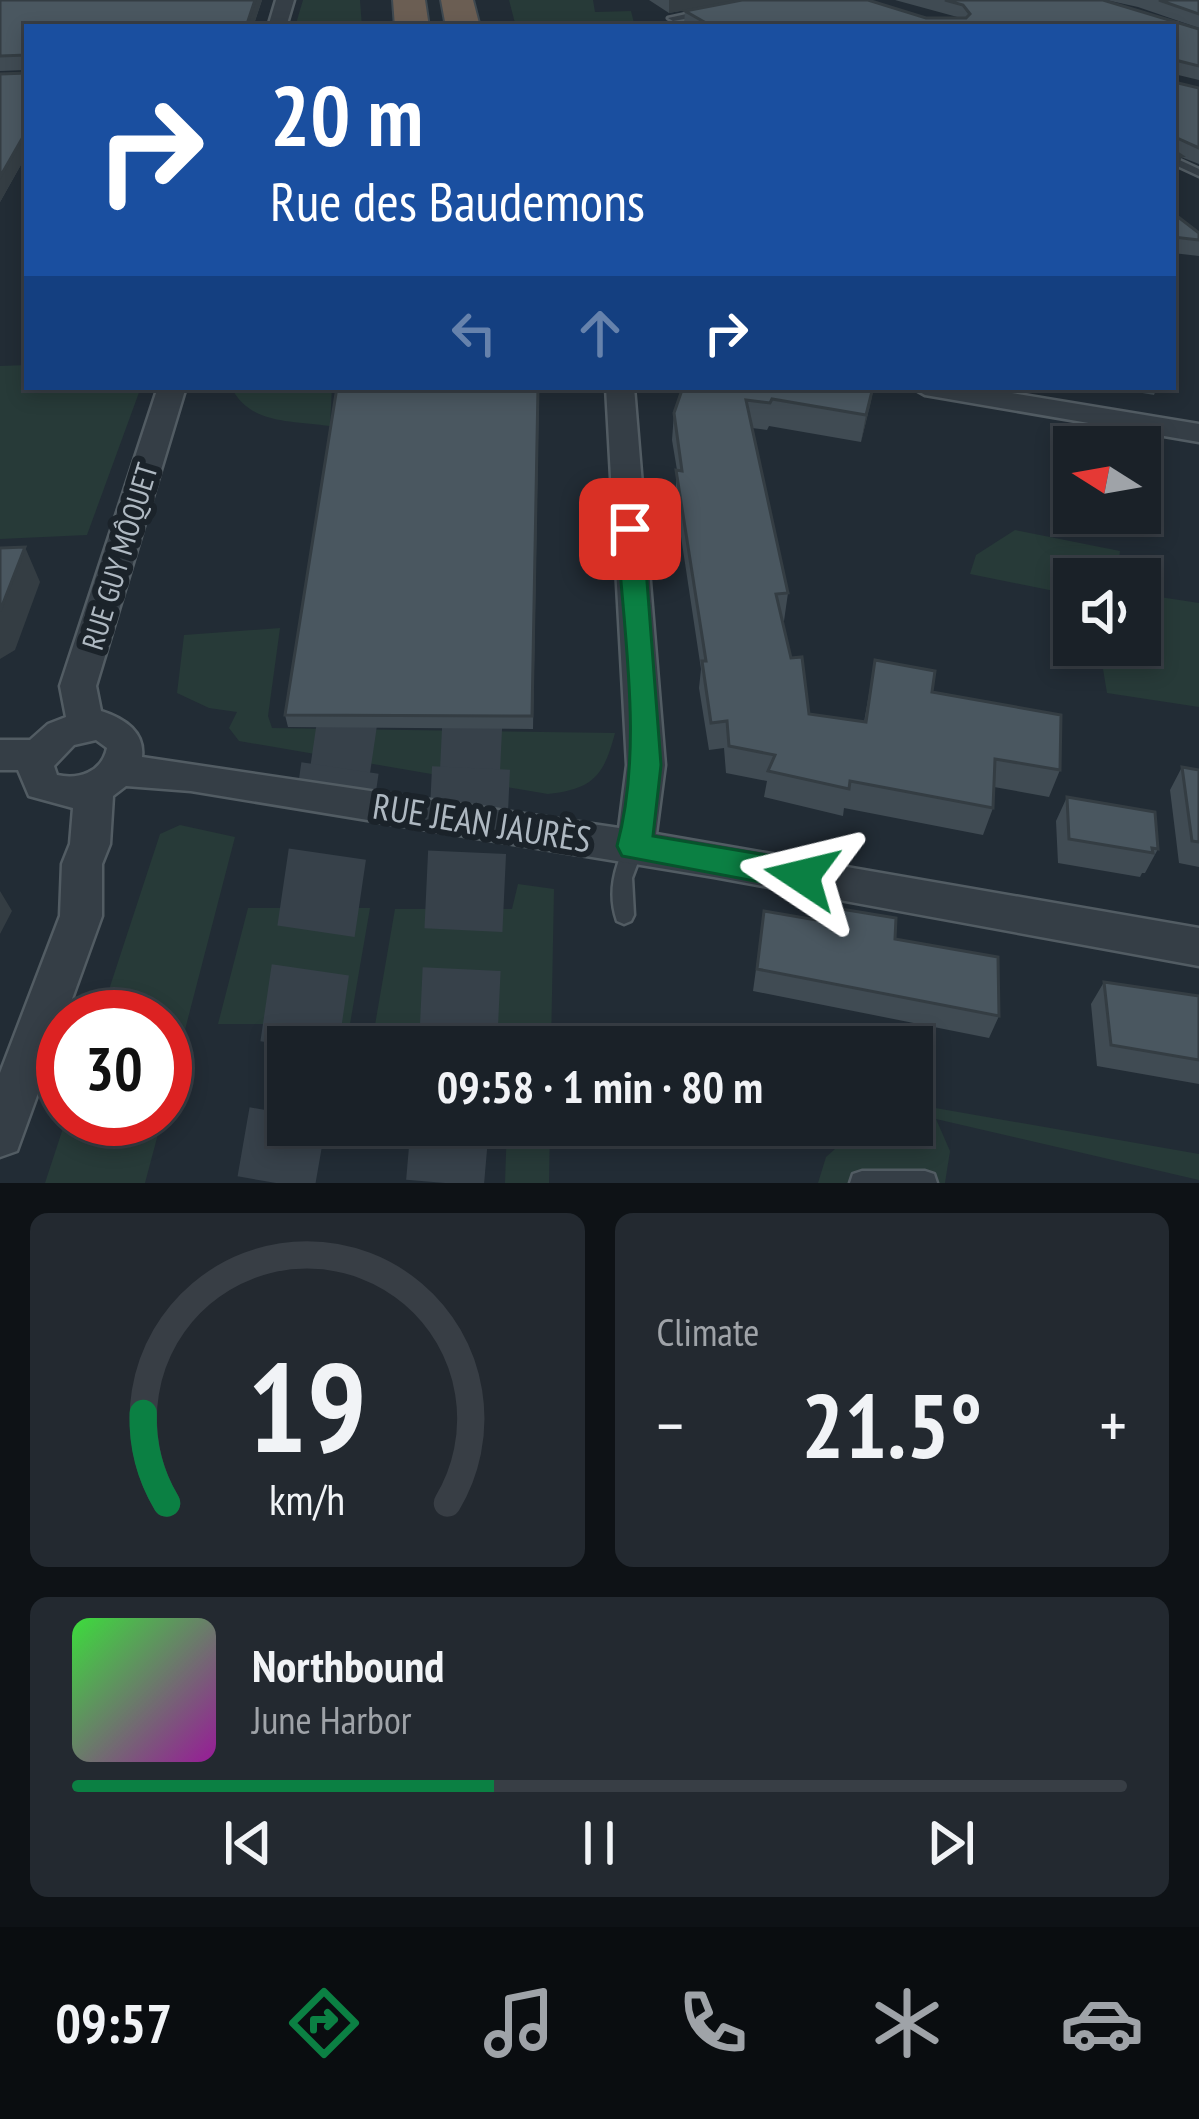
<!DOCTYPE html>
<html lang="en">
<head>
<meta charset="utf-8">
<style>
	:root { --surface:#1a2128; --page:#232930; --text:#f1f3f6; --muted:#9fa3a8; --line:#383e45; --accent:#0b8043 }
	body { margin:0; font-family:"PT Sans Narrow",sans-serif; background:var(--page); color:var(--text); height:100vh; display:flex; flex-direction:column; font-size:45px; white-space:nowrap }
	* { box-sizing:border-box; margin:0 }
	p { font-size:39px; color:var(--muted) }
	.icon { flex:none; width:66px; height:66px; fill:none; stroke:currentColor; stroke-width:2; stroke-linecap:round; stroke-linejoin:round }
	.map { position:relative; height:1183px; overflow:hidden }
	.sheet { display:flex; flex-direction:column; gap:30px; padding:30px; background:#0e1216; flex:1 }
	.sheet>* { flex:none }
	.top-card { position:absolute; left:24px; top:24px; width:1152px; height:366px; border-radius:0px; box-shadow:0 6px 18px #0003,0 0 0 3px var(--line); background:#1a4fa0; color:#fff; overflow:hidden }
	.needle { width:78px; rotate:281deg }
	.tools { position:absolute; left:1053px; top:426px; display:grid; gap:24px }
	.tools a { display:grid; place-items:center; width:108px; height:108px; border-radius:0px; background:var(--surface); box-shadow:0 6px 18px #0003,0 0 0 3px var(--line); font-size:60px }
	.speed { position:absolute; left:36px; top:990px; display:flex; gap:24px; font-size:60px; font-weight:700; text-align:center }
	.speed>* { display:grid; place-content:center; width:156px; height:156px; border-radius:50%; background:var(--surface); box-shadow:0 6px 18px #0003,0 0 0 3px var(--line); line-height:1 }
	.speed .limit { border:18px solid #d22; background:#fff; color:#111 }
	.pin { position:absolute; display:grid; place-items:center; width:102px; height:102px; color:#fff; margin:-51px; border-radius:24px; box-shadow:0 6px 18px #0006 }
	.me { position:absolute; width:132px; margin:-66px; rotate:280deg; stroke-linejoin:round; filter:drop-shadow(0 0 9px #0008) }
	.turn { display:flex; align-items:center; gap:42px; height:252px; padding:0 48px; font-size:54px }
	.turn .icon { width:156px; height:156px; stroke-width:2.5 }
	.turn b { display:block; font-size:84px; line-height:102px }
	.lanes { display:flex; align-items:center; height:114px; padding:0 48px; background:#0003; justify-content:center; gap:60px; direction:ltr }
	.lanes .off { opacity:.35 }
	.big { font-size:90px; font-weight:700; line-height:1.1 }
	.sheet .tile { flex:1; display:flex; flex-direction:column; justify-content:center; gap:18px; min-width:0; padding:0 42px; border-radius:18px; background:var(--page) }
	.sheet .dial { align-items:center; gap:0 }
	.dial svg { height:312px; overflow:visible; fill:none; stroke:var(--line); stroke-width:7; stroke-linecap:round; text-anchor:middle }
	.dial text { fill:var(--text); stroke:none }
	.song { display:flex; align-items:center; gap:36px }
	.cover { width:144px; height:144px; border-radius:18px; background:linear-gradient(135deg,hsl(120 70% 55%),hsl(300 70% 35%)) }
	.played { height:12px; border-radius:6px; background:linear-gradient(90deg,var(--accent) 40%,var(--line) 40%) }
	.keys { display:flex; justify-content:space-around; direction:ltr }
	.heat { display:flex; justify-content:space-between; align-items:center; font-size:66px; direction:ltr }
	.sheet .tiles { flex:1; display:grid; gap:30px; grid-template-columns:1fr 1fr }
	.tile:last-child { grid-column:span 2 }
	.trip { position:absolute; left:267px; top:1026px; width:666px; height:120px; border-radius:0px; background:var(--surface); box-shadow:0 6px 18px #0003,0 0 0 3px var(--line); font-weight:700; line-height:120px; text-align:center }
	.dock { display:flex; height:192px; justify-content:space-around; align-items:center; background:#0a0d10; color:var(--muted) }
	.dock .icon { width:84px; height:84px }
	.dock .on { color:var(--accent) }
	.dock b { font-size:54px; color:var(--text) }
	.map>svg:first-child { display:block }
	.green { fill:#273a38 }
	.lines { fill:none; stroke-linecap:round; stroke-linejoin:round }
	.motorway-tunnel-far1 { stroke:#37414a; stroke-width:60; stroke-dasharray:60 30; stroke-linecap:butt }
	.motorway-tunnel { stroke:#37414a; stroke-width:78; stroke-dasharray:78 39; stroke-linecap:butt }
	.service-casing { stroke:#525c63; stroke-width:5 }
	.minor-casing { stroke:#525c63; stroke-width:5 }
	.motorway-casing { stroke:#3f4950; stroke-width:4 }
	.service { fill:#353e46; fill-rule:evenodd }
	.minor { fill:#353e46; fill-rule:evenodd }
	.motorway { fill:#6b5e53; fill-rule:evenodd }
	.wall { fill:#404b53 }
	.shaded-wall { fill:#343d43 }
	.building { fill:#4a5760; stroke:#343d43; stroke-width:3 }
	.route { fill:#0b8043; stroke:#07532c; stroke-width:3 }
	.labels { text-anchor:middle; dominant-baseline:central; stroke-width:12; stroke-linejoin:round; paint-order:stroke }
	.street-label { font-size:30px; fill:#afb9c2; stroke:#1b232a }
	.near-street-label { font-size:36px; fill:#afb9c2; stroke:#1b232a }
</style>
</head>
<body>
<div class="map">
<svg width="1199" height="1183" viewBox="0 0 1199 1183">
	<rect width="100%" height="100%" fill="#222c35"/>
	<!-- green -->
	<path class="green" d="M303 0H360L362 27H295Z
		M509 0H593L595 12 631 11 635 27H516Z
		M27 365V387H141L87 535 0 539V366Z
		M231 387H332L330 426C291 420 250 425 231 387Z
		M1015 530 1120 551 1116 579H1074V595L970 574 976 555Z
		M1140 594 1199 603V707L1107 693 1099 645H1140Z
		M280 628 268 716 272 728 615 733C604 775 594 789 548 794L239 741 229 728 237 712 209 708 177 693 184 635Z
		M180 825 235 837 165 1107V1017H100L160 834Z
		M518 884 554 889 551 1047H510V1026L375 1025 395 909H512Z
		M248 908H370L350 1024H218Z
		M924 1106 1199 1154V1180L936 1119 950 1151 945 1183H818L826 1157 862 1125H912V1114L923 1112Z
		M66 1119H162L145 1183H45Z
		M507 1125H550L549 1183H505Z"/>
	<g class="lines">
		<!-- motorway-tunnel-far1 -->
		<path class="motorway-tunnel-far1" d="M340 771 358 648
			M470 771 476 645"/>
		<!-- motorway-tunnel -->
		<path class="motorway-tunnel" d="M299 1047 340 768
			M458 1047 471 768
			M276 1183 288 1114
			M445 1183 450 1125"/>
		<!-- service casing -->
		<g class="service-casing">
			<path id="service" d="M705 10 708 11V15L673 21 668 18Z
				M1173 157 1199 169V176L1173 164Z
				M634 838 641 840 644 846 632 878 634 915 631 921 624 924 617 921C607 892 615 867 627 840Z
				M862 1171H925L934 1174 937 1183H850L853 1174Z"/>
		</g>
		<!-- minor casing -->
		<g class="minor-casing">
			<path id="minor" d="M276 0H294L286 27H268Z
				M158 387H186L96 686 101 711C123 718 145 731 142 757L619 828 627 765 606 387H634L665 765 656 834 1199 928V966L714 877 191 791 126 786 113 796 110 844 102 864V916L17 1151 0 1157V1073L60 916 62 864 70 844 73 808 29 796 18 770H0V740H30L48 724 66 717 60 686ZM96 740 107 748C102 772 79 780 57 775L54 766 74 745Z
				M911 387H975L1199 424V442L925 395Z"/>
		</g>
		<!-- motorway casing -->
		<g class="motorway-casing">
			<path id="motorway" d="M393 0H425L429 27H395Z
				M441 0H473L480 27H446Z"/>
		</g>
		<!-- service -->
		<use href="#service" class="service"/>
		<!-- minor -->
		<use href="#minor" class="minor"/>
		<!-- motorway -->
		<use href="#motorway" class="motorway"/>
	</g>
	<!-- wall -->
	<path class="wall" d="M0 0H262L253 27H27V154L0 202V74L26 73V70L0 71Z
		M649 0H741L669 13Z
		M895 0H1103L1199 29V80L1174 74V82L1199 88V164L1181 157 1177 171 1173 172V27H690L684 24 685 11 961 18Z
		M1106 0H1199V28L1138 7Z
		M1173 213 1199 233V256L1173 253Z
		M539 387 533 729 288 727 285 715Z
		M683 387H874L861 442 769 426 767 430 752 428 788 593 784 621H782L791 658 809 714 864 722 875 660 932 692 1060 770 1049 797 994 787 993 808 983 835 844 808 843 816 764 797 767 781 726 773 724 748 709 750 699 688 701 669 675 497 677 470 672 440 674 413Z
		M1108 387H1157L1154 395Z
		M1182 767 1199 770V867L1179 863 1170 790Z
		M1067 797 1158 849 1145 873H1142L1140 877 1058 863 1056 821Z
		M835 908 895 939 999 1016 989 1038 753 991 764 911 832 923Z
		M1104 982 1199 996V1084L1097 1066 1091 1004Z"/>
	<!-- shaded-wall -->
	<path class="shaded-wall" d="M255 0H262L253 27H246Z
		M669 0H741L669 13Z
		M27 130V154L0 202V177Z
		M1182 156 1177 171 1173 172V158Z
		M874 387 870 406 861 442 866 415Z
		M25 547 40 582 15 650 0 659V611Z
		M0 891 12 911 0 934Z"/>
	<!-- building -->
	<path class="building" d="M0 0H255L246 27H27V130L0 177V74L26 73V55L0 56Z
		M742 0H868L926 18H966L970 14 963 5 945 0H1103L1199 29V66L1175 60 1174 82 1199 88V148L1177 138 1173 150 1182 156 1173 158V27H713L685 11Z
		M1159 0H1199V14Z
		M1173 213 1199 233V240L1173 237Z
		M337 387H538L532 716 285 715Z
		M683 387H873L866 415 772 399 770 403 746 400 788 593 776 594 791 658 802 657 809 714 866 722 875 660 935 671 932 692 1061 715 1060 770 995 759 993 808 850 781 849 789 768 771 775 755 729 746 727 721 711 723 702 661H706L676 470 682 471 674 413Z
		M25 547 0 611V548Z
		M1182 767 1199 770V842L1192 841Z
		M1067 797 1155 812 1158 849 1152 848 1153 853 1069 839Z
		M835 908 896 918 895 939 998 957 999 1016 757 969 764 911 834 923Z
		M1104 982 1199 996V1060L1111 1045Z"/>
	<!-- route -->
	<path class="route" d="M630 520 643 529 661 765 653 836 802 861 814 866 819 876 814 886 802 890 622 856 617 846C644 746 623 632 617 529Z"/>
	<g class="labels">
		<!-- street labels -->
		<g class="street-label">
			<text transform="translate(119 556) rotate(-73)">RUE GUY MÔQUET</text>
		</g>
		<!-- near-street labels -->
		<g class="near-street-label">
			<text transform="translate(482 822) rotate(9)">RUE JEAN JAURÈS</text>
		</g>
	</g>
</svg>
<div class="tools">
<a><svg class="needle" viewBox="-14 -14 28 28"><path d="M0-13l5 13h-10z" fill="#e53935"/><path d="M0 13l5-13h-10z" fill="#9fa3a8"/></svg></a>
<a><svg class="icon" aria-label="sound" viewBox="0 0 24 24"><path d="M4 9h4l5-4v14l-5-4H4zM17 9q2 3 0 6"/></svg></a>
</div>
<div class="speed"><div class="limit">30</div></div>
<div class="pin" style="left:630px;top:529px;background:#d93025"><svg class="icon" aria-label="arrive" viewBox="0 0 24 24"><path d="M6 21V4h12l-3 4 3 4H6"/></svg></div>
<svg class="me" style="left:802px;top:876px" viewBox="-20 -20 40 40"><path d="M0-17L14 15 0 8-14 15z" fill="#0b8043" stroke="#fff" stroke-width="4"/></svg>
<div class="trip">09:58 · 1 min · 80 m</div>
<div class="top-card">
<div class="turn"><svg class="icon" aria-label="right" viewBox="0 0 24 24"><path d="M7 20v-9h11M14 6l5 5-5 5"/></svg><div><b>20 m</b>Rue des Baudemons</div></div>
<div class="lanes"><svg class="icon off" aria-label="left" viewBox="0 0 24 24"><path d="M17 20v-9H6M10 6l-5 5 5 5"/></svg><svg class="icon off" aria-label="ahead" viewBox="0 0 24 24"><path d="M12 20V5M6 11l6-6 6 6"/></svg><svg class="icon" aria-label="right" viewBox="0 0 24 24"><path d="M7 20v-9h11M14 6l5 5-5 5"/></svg></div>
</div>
</div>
<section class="sheet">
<div class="tiles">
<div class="tile dial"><svg viewBox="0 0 100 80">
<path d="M14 69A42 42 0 1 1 86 69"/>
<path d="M14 69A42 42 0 0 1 8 46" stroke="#0b8043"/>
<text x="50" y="56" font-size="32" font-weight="700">19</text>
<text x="50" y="72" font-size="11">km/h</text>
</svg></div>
<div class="tile"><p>Climate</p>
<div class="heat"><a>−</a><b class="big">21.5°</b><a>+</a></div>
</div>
<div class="tile">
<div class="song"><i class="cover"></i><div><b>Northbound</b><p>June Harbor</p></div></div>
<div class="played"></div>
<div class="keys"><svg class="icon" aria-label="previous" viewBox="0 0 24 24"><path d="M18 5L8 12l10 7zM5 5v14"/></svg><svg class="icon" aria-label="pause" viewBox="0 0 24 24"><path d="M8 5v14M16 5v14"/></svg><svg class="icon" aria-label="next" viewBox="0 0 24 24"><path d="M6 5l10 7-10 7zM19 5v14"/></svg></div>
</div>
</div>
</section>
<nav class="dock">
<b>09:57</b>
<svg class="icon on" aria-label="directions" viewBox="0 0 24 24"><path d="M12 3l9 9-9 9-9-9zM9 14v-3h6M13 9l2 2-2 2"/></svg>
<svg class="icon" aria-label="music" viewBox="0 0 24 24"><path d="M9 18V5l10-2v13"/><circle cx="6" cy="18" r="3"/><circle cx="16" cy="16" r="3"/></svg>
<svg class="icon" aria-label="phone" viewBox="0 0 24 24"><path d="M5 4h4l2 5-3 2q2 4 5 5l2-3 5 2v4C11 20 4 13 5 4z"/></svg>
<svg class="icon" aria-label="climate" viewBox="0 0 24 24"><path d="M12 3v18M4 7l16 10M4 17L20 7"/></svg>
<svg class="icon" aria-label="car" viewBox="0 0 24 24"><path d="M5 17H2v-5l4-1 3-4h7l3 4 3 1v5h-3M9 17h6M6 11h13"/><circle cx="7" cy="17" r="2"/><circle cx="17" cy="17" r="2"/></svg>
</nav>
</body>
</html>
